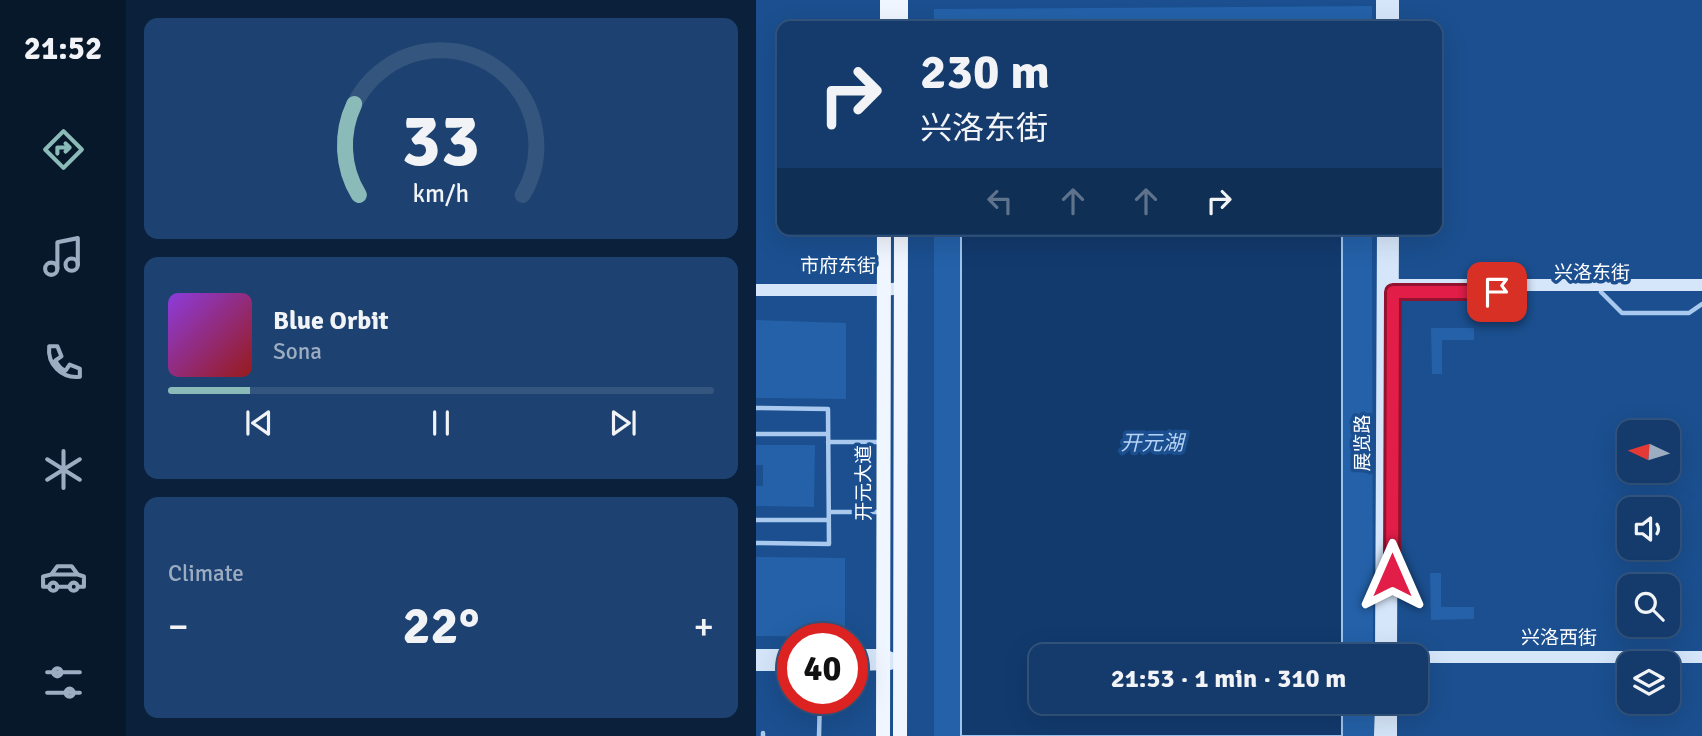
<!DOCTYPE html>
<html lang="en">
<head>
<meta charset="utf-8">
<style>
	:root { --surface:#143b6b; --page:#1d4271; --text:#f1f3f6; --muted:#9dadc1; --line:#33557e; --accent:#8bbbb9 }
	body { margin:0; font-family:Signika,"Noto Sans SC",sans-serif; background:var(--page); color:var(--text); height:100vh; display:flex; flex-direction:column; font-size:26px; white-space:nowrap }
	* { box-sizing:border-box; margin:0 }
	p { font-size:23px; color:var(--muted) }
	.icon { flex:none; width:38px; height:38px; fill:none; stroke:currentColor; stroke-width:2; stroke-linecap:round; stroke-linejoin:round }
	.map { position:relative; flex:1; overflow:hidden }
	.sheet { display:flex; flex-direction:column; gap:18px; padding:18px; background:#0b203b; width:630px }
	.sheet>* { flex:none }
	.guide { position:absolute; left:21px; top:21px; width:665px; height:214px; border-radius:14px; box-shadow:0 7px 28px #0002,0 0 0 2px var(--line); background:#143b6b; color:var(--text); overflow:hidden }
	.needle { width:46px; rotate:274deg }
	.buttons { position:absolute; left:861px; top:420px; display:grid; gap:14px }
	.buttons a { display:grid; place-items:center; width:63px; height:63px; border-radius:14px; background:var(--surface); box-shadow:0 7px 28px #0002,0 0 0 2px var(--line); font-size:35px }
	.speed { position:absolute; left:21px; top:623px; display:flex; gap:14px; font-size:35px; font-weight:700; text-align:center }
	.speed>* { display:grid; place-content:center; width:91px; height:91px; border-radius:50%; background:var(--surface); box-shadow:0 7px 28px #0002,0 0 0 2px var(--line); line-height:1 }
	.speed .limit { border:10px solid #d22; background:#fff; color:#111 }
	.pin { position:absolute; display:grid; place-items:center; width:60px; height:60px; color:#fff; margin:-30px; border-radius:14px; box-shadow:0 4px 10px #0006 }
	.me { position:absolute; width:77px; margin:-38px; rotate:0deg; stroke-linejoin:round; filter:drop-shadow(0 0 5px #0008) }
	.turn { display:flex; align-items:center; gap:24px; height:147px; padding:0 28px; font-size:32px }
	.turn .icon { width:91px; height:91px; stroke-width:2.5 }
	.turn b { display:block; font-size:49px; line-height:60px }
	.lanes { display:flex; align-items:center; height:66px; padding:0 28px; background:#0003; justify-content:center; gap:35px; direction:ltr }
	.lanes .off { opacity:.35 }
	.big { font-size:52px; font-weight:700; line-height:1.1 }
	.sheet .widget { flex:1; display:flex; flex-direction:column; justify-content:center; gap:10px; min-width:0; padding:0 24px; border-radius:14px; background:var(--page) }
	.sheet .dial { align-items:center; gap:0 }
	.dial svg { height:182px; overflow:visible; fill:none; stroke:var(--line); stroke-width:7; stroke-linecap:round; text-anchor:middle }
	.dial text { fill:var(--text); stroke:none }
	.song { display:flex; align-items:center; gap:21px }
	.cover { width:84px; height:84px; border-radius:10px; background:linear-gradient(135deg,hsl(270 70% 55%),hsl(0 70% 35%)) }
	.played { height:7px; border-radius:4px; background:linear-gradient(90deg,var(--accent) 15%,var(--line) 15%) }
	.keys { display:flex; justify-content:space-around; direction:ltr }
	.heat { display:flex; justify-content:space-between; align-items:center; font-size:38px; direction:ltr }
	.trip { position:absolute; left:273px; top:644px; width:399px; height:70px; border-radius:14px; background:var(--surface); box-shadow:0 7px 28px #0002,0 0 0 2px var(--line); font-weight:700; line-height:70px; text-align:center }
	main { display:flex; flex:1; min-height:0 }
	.menu { display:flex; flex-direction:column; width:126px; justify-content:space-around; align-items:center; background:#08182b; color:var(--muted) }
	.menu .icon { width:49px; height:49px }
	.menu .on { color:var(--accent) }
	.menu b { font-size:32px; color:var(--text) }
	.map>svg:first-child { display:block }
	.green { fill:#2461a8 }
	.water { fill:#123a6d; stroke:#9cc4f0; stroke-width:2 }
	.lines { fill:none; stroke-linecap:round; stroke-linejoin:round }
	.lane { stroke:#a9c9ee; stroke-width:4.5 }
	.secondary { stroke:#d6e6fa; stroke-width:12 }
	.primary { stroke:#f0f6ff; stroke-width:14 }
	.route-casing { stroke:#92132f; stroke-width:18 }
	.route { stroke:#e11d48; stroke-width:12 }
	.labels { text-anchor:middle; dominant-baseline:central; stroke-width:7; stroke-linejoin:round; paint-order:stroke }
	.street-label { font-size:19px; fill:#fff; stroke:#1b4f8f }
	.water-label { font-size:21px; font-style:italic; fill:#b5d3f5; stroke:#1b4f8f }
</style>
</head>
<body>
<main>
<nav class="menu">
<b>21:52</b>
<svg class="icon on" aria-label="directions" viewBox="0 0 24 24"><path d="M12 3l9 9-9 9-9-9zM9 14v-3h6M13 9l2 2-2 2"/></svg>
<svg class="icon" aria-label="music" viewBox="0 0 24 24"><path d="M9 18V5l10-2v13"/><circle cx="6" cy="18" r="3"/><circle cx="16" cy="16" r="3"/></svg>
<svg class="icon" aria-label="phone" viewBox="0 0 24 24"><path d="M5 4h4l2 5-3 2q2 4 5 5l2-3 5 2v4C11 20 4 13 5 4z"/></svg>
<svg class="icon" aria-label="climate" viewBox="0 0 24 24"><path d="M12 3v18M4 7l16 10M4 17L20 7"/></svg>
<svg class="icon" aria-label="car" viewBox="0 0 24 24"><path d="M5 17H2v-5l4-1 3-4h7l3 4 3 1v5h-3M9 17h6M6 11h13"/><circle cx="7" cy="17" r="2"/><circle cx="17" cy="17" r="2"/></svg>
<svg class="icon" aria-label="filters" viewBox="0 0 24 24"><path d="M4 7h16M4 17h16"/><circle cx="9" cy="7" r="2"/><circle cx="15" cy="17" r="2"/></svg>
</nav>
<section class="sheet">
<div class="widget dial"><svg viewBox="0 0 100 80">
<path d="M14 69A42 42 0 1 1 86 69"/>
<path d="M14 69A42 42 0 0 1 12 29" stroke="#8bbbb9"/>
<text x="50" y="56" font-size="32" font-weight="700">33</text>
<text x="50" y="72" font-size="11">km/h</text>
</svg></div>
<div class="widget">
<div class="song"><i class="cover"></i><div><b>Blue Orbit</b><p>Sona</p></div></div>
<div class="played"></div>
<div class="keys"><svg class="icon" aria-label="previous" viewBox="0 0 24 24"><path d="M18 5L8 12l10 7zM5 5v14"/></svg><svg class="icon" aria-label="pause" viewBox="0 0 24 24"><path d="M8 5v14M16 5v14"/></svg><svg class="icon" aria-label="next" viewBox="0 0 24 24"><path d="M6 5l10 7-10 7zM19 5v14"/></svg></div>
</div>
<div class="widget"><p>Climate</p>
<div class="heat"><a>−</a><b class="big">22°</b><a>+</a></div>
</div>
</section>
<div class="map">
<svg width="946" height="736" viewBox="0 0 946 736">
	<rect width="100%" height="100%" fill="#1b4f8f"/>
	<!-- green -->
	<path class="green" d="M616 6V26H178V9Z
		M178 229H205V736H178Z
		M586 229H616L617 656H586Z
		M0 320 90 323V399L0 398Z
		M675 328H718V340H686V374H676Z
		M0 445H59L58 507 0 506V486H7V465H0Z
		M0 557 89 558V637L0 636Z
		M674 573H685V607H718V619L675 620Z
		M586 702H618V736H586Z"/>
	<!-- water -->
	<path class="water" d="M205 229H586V656H285V702H586V736H205Z"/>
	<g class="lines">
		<!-- lane -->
		<path class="lane" d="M845 292 866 313H933L946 304
			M0 408 72 409 73 544 0 543
			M0 434H72
			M72 442H124
			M73 512H124
			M0 520H73
			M7 736V733
			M63 736 64 698"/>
		<!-- secondary -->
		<path class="secondary" d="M626 0V26
			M637 0V26
			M630 288 637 285H946
			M0 290H128L145 288
			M0 655H37
			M96 655H128L144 662
			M625 656 627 229
			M635 656 637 229
			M660 657H946
			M0 665H37
			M96 665 134 664
			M624 736 625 702
			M635 736V702"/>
		<!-- primary -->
		<path class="primary" d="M131 26V0
			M145 26V0
			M127 736 128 229
			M144 736 145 229"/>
	</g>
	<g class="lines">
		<!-- route casing -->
		<g class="route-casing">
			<path id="route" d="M636 575 637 292H741"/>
		</g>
		<!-- route -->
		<use href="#route" class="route"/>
	</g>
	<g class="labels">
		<!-- street labels -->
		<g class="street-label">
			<text x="82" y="266">市府东街</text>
			<text x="836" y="273">兴洛东街</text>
			<text transform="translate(607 443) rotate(-90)">展览路</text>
			<text transform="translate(108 483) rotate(-90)">开元大道</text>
			<text x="803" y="638">兴洛西街</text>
		</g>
		<!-- water labels -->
		<g class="water-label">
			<text x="396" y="443">开元湖</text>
		</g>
	</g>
</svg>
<div class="buttons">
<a><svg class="needle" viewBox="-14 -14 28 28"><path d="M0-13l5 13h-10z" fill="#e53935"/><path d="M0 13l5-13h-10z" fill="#9dadc1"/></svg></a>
<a><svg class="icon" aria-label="sound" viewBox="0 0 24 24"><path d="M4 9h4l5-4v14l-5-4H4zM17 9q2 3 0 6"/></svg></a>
<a><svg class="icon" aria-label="search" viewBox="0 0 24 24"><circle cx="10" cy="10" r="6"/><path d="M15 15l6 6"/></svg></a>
<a><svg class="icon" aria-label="layers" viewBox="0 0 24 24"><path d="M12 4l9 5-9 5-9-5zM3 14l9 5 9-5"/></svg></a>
</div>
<div class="speed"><div class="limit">40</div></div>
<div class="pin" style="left:741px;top:292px;background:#d93025"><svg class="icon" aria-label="arrive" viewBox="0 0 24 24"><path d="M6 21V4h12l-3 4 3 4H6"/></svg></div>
<svg class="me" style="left:636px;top:575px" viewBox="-20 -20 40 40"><path d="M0-17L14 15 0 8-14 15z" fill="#e11d48" stroke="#fff" stroke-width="4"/></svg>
<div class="trip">21:53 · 1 min · 310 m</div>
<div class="guide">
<div class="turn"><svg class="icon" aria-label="right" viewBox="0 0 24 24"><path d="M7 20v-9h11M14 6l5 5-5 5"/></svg><div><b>230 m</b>兴洛东街</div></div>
<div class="lanes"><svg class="icon off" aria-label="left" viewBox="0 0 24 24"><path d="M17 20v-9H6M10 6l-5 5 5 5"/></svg><svg class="icon off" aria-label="ahead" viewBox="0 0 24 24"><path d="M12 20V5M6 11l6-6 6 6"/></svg><svg class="icon off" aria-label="ahead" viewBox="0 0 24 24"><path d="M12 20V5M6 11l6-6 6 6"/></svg><svg class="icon" aria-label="right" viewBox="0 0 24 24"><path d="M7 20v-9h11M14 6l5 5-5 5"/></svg></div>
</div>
</div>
</main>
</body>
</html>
